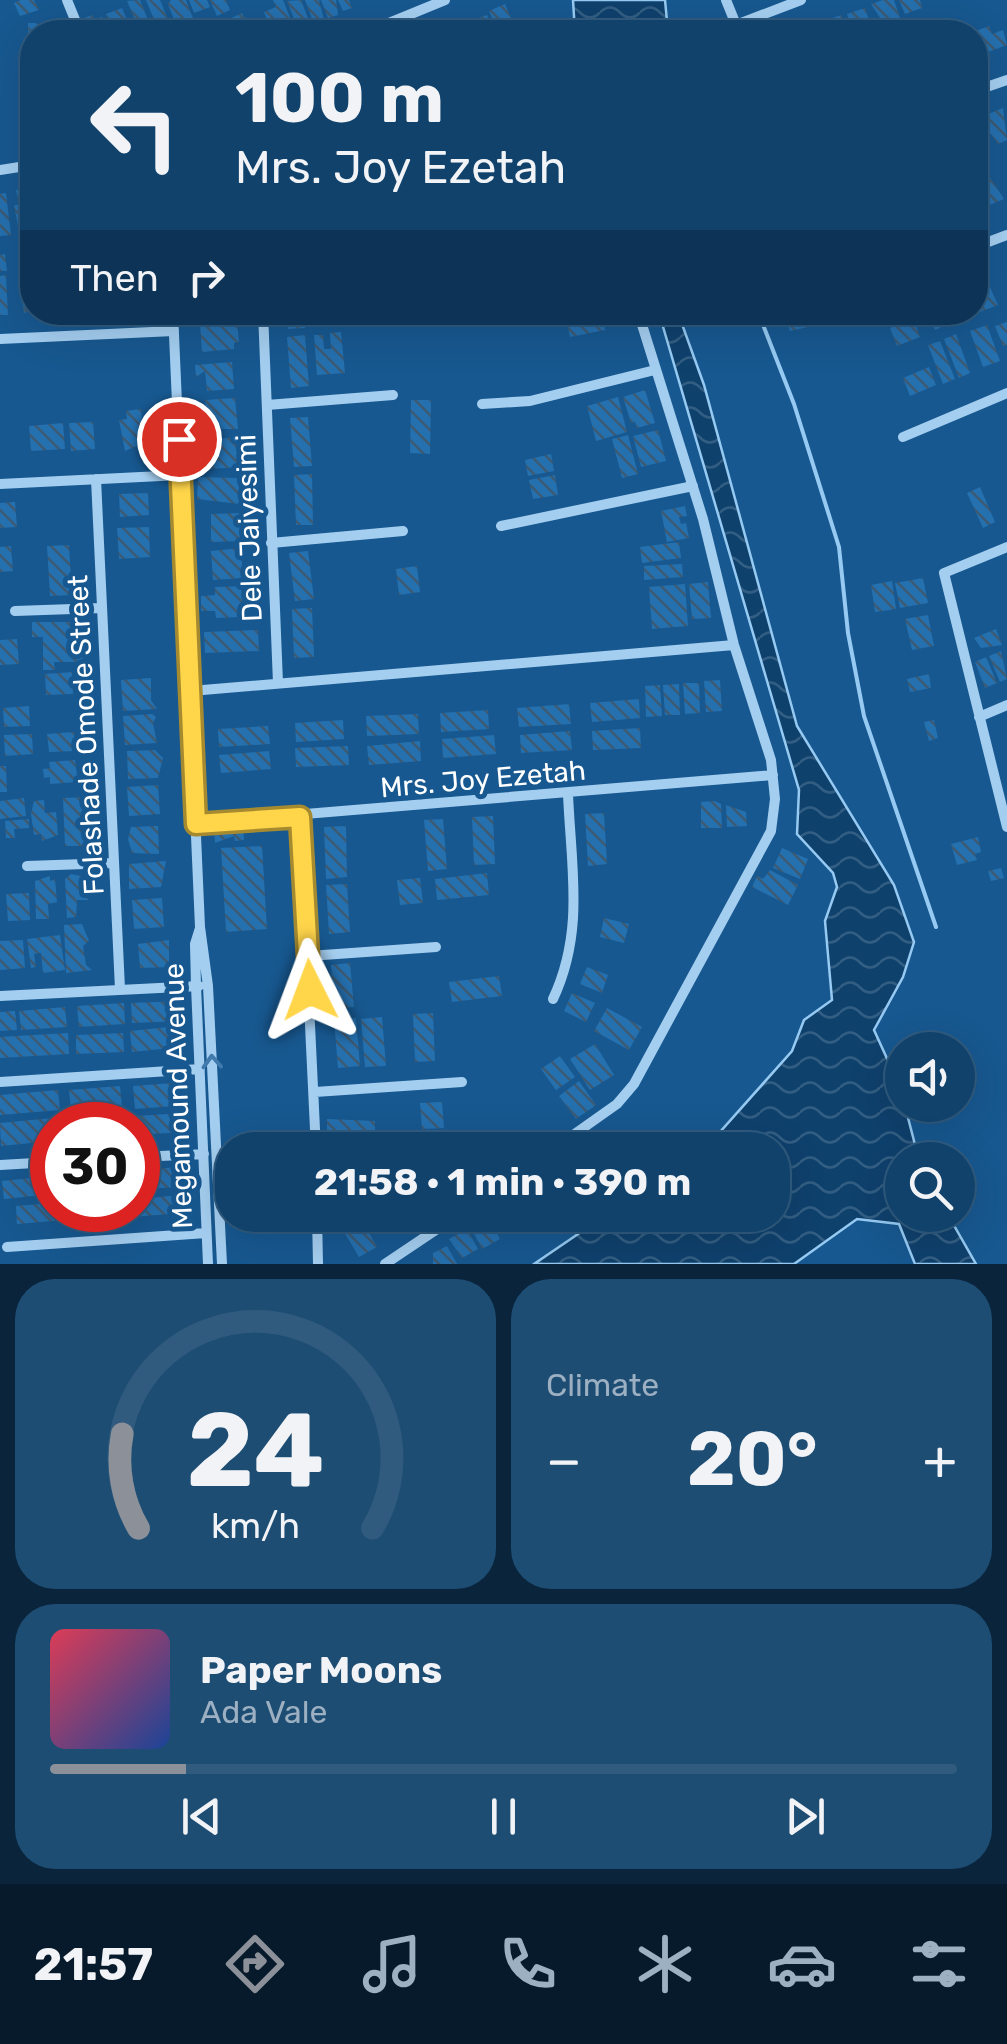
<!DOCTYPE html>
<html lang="en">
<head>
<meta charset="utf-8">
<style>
	:root { --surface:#11426c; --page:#1e4d74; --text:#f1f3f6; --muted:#9cb0c2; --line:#305b7f; --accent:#8c9099 }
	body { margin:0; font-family:Rubik,sans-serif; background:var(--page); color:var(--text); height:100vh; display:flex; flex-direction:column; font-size:38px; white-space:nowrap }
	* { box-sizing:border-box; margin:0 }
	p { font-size:32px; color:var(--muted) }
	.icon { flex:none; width:55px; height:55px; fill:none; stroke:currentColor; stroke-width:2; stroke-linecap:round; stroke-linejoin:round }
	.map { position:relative; height:1264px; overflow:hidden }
	.sheet { display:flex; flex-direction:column; gap:15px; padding:15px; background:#09243b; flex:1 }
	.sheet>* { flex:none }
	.top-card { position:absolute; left:20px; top:20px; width:968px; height:305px; border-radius:40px; box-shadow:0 10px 40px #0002,0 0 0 2px var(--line); background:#11426c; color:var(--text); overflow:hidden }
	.controls { position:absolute; left:885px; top:1032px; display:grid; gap:20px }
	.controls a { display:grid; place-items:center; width:90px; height:90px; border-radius:50%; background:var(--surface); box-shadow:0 10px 40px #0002,0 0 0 2px var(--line); font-size:50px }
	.speed { position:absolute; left:30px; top:1102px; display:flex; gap:20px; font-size:50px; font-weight:700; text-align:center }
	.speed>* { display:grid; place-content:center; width:130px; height:130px; border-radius:50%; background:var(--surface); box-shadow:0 10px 40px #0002,0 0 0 2px var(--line); line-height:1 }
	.speed .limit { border:15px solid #d22; background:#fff; color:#111 }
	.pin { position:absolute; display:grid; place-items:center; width:85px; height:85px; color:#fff; margin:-42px; border:5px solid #fff; border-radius:50%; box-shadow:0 2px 10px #0007 }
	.me { position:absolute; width:110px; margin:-55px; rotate:357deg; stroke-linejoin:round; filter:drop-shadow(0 0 8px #0008) }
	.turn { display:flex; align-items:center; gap:35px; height:210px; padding:0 50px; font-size:45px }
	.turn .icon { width:130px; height:130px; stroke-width:2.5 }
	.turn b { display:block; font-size:70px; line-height:85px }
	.then { display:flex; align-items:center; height:95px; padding:0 50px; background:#0003; gap:20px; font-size:38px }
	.big { font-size:75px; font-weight:700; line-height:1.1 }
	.sheet .widget { flex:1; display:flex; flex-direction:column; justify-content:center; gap:15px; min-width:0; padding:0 35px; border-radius:40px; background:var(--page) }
	.sheet .dial { align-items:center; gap:0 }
	.dial svg { height:260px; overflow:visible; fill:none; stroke:var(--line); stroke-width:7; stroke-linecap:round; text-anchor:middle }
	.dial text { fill:var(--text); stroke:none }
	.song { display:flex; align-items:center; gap:30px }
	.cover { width:120px; height:120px; border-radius:15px; background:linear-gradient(135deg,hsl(350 70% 55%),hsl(220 70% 35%)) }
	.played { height:10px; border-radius:5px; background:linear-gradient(90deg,var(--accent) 15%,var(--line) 15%) }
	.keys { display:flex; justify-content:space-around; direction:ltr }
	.heat { display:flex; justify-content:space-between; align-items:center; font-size:55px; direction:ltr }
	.sheet .tiles { flex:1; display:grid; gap:15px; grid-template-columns:1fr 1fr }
	.widget:last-child { grid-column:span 2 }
	.trip { position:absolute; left:215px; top:1132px; width:575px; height:100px; border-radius:40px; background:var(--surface); box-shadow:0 10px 40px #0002,0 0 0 2px var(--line); font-weight:700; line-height:100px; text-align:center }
	.menu { display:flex; height:160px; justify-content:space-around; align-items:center; background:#071a2b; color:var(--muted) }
	.menu .icon { width:70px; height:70px }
	.menu .on { color:var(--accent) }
	.menu b { font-size:45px; color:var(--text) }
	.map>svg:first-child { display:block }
	.water { fill:url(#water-waves); stroke:#96caf2; stroke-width:2.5 }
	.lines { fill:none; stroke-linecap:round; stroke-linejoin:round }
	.stream { stroke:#96caf2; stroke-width:4 }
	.building { fill:url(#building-back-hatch) }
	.minor { stroke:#a4cef0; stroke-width:10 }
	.oneway { stroke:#417bad }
	.route-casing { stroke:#a68a30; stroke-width:25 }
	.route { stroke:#ffd54a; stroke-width:18 }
	.labels { text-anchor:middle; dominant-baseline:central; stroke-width:10; stroke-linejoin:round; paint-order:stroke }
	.street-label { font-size:28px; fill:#fff; stroke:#175890 }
</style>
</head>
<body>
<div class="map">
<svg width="1007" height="1264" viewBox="0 0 1007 1264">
	<defs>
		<pattern id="water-waves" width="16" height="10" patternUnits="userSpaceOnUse" patternTransform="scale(2.5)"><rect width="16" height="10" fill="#0f416d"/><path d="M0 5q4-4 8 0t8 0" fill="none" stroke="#335e83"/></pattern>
		<pattern id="building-back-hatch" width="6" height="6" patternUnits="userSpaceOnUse" patternTransform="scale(2.5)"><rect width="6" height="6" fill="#2570af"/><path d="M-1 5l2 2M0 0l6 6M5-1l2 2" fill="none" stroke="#3c5a74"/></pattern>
	</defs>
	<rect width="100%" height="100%" fill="#175890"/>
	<!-- water -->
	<path class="water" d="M573 0H665L668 32H575Z
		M659 313H678L704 385 797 726 894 885 914 942 903 977 874 1030 900 1087 919 1160H902V1215H948L976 1264H915L899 1224 857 1219 794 1264H534L606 1215H772V1150H704L792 1051 804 1020 832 1000 825 921 837 887 833 873 797 834 799 790Z"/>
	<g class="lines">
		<!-- stream -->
		<path class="stream" d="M758 312 794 404 839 547 848 633 864 716 936 927"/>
	</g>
	<!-- building -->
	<path class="building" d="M21 0H34L39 10 20 16 14 3Z
		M140 0 153 32H140L127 1Z
		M146 0H160L173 32H159Z
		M171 0H186L195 24 178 30 168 4Z
		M189 0H207L210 7 194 13Z
		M210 0H226L230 10 217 16Z
		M273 0H283L295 30 272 32 264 12 276 7Z
		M301 0 309 21 308 27 299 31 287 1Z
		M305 0H319L324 20 314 24Z
		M321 0H336L338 15 328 18Z
		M338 0H349L352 8 343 11Z
		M883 0H894L900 18 884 24 871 4Z
		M899 0H920L922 8 905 14Z
		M505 4 517 32H498L489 11Z
		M122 8 132 32H113L106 14Z
		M865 8 871 26 853 32 847 14Z
		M242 13 251 32H228L223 22Z
		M92 15 94 20 102 17 109 32H88L82 19Z
		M487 15 494 32H476L471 21Z
		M841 15 847 32H823L819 23Z
		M28 23H35L59 32H32V53L22 45 28 37Z
		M989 26 992 34 1003 30 1007 45 980 55 976 31Z
		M1003 108 1007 140 998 144 988 130 983 132 978 118Z
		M985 170 1004 199 975 211V198L979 197 975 174Z
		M23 189 24 194 32 193V238L21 240 14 206 19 204 16 190Z
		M6 193 11 235 0 236V194Z
		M23 244H32V258H24Z
		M5 254 7 271H0V255Z
		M978 259 989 285 975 291V260Z
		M32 269V311L24 313 18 271Z
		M6 275 8 315H0V276Z
		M990 287 998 305 975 314V293Z
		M61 312H89V316L61 318Z
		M287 312H303L305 328 288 329Z
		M602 312 605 330 570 337 565 313Z
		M785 312H833L835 321 790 331Z
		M944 312H952L955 321 935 330 930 318Z
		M914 319 920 337 897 346 890 328Z
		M237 320 239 342 234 343V349L202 352 200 323Z
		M1007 322V345L1003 346 995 326Z
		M987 325 1000 361 983 367 970 331Z
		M341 332 345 373 317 375 314 335H323L324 349H331L330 333Z
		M956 334 970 373 959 378 944 339Z
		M305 335 309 386 291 388 287 337Z
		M940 341 955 379 943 384 928 345Z
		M232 362 234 389 207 391 205 371 196 377 195 365Z
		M929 367 936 385 910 396 903 378Z
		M645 390 655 423 637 428 635 422 631 423 623 397Z
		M618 397 627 432 596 441 587 406Z
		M235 398 238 429H207L205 400Z
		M411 400H431L430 454 410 453Z
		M141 409 144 443 125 451 119 420 127 419 126 411Z
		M308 417 312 466 294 467 290 418Z
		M93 422 95 449 71 451 69 423Z
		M63 423 65 449 31 451 29 426Z
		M658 430 666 461 641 467 633 436Z
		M628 435 638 474 622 478 612 439Z
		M238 437 241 467 208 469 205 440Z
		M551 454 554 471 528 476 525 460Z
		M312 474 313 525H296L294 475Z
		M555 475 558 495 533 499 529 480Z
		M198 477 239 478V504L197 499Z
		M980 487 995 522 983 528 967 493Z
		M148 493 149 515 120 517 119 494Z
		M15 502 17 527 0 528V503Z
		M685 506 687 516 679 517 681 524 686 523 689 538 667 542 661 511Z
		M240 513 242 541 211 542V514Z
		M149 527 150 557 119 559 117 528Z
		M679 542 681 558 642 563 640 547Z
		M69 545 72 595 50 596 47 546Z
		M11 546 13 571 0 572V547Z
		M241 548 243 578 213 580 211 551Z
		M308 551 314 599 295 601 289 553Z
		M682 564 683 577 644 580V566Z
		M417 566 420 592 399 595 396 569Z
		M923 578 928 603 900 608 895 583Z
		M892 581 896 609 875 612 871 585Z
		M708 582 711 618 692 619 689 584Z
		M685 584 688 626 652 629 649 587Z
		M248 586 249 611H243V617L216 618 215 611H201V596L215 595V587Z
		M312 608 314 657 294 658 292 609Z
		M928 615 934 646 912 650 905 619Z
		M32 622H73V637H85V662H54L55 670H43V637H32Z
		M996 629 1002 645 981 648 974 638Z
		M258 630 259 651 205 653 204 632Z
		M17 639 19 664 0 665V640Z
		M1001 651 1007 679 1000 682 989 656Z
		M986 657 997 683 985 688 975 662Z
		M72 672 73 694 46 695 45 674Z
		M929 674 931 688 910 692 907 679Z
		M151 678V700L157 709 123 711 121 680Z
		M720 680 722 711 706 712 704 681Z
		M683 683H699L700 713 685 714Z
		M679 684 680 715H665L663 685Z
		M660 685 662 716 646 717 645 686Z
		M639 699 640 718 592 722 590 703Z
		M569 704 571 724 519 727 517 708Z
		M29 706 30 726 4 727 3 708Z
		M488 710 489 729 441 732 440 713Z
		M152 714 156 717 153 723 157 743 125 745 123 716Z
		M418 714 419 734 367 736 366 716Z
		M343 720 344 739 296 742 295 723Z
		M934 720 938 738 929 741 924 722Z
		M268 726 270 744 219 747 218 729Z
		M640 728 641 748 593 750 592 731Z
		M570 731 572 750 521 753 520 735Z
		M74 732 75 751 49 752 47 734Z
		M32 734 33 754 5 756 4 735Z
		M494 735 496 754 443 758 442 739Z
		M420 741 421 761 369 765 367 746Z
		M348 746 349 765 296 767 295 748Z
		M155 750 163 758 158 778 128 779 127 751Z
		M269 751 271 769 221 773 219 755Z
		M75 760 78 782 50 784V777L44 778 43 769 50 768 49 762Z
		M0 766H6L7 792H0Z
		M158 785 160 814 129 816 127 787Z
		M85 797 87 846H65L63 798Z
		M24 798 26 816 0 819V801Z
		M44 800 45 813 56 812 58 835 42 841 41 834 34 835 31 814 34 801Z
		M715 801 721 804 722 828H701V802Z
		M726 805 746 812 747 826 727 827Z
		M604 813 607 864 588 866 585 814Z
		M493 816 495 864 474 865 472 817Z
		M29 819V828L14 829 15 838H6L5 821Z
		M443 819 447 869 428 871 424 820Z
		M158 826 159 854 132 853 128 839 131 827Z
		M346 826 347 877 326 879 324 827Z
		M243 827 244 840 235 841 234 836 215 843 214 829Z
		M978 837 981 852 975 854 977 860 957 865 951 844Z
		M262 846 267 929 226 932 221 848Z
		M782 848 808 859 800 879 773 868Z
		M166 861 161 887 129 889V864Z
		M1001 868 1004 878 991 881 988 871Z
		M770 870 798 885 788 905 752 887 757 876 763 879Z
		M487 873 489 895 437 900 435 879Z
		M71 874 87 877 88 900H77L76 917 67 918 65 879Z
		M50 876V881L55 879 57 902 48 904 49 919H36L35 881Z
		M420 878 423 903 400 905 397 880Z
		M347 884 350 932 329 934 326 885Z
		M29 893 30 920 8 921 6 894Z
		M162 898 164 927 134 929 132 900Z
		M604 918 629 924 624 943 600 937Z
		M82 924 89 941 83 946 86 965 92 970 66 973 64 925Z
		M60 935 65 970 43 973 41 953 34 954 36 967 31 968 27 939Z
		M23 940 25 968 0 970V941Z
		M169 940V967L140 968 138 944Z
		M350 963 354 1007 335 1009 331 965Z
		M587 967 608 975 602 993 580 984Z
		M499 976 502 996 452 1002 449 982Z
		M572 993 595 1003 586 1022 564 1011Z
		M182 1001 183 1021 132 1023 131 1003Z
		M124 1003 125 1024 79 1027 77 1006Z
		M65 1007 67 1027 21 1030 19 1011Z
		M607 1008 642 1027 629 1050 594 1031Z
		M15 1011 17 1030 0 1031V1012Z
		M433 1013 435 1061 415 1062 413 1014Z
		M382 1017 386 1066 365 1067 361 1019Z
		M356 1018 360 1066 338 1068 334 1020Z
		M179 1026 182 1047 132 1052 130 1031Z
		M68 1033 69 1054 0 1058V1037Z
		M123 1033 124 1052 76 1054V1035Z
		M595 1044 614 1075 590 1090 570 1059Z
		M560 1056 575 1077 556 1090 541 1069Z
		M579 1081 596 1105 576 1119 559 1096Z
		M186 1082 188 1105 135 1109 133 1086Z
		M120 1086 122 1107 71 1110 69 1090Z
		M58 1090 60 1110 0 1115V1095Z
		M442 1102 444 1128 422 1129 420 1103Z
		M182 1113 183 1132 138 1135 136 1116Z
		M132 1116V1125H79V1118Z
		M63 1117 64 1125H52V1141L1 1146 0 1123Z
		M327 1119 375 1121V1139L327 1138Z
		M179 1167 181 1187 143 1189 142 1170Z
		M52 1176V1194L4 1199 2 1181Z
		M181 1195 183 1213 131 1217V1210H138V1199Z
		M52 1203V1210H64L65 1220 17 1224 16 1206Z
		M72 1210H124V1216L73 1219Z
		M334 1215H359L377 1247 359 1257Z
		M497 1215H517L523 1225 507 1234Z
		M488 1216 500 1239 482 1249 470 1226Z
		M467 1229 478 1249 462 1258 449 1239Z
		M447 1246 457 1264H433V1253Z"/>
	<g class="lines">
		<!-- minor -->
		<path class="minor" d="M67 0 80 32
			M726 0 739 32
			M736 25 801 0
			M367 32 445 0
			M975 91 1007 80
			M0 170 32 165
			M975 247 1007 235
			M173 312 200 927 208 986 222 1264
			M263 312 278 683
			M0 339 174 331
			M482 404 530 401 655 370
			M267 405 393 395
			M903 437 1007 393
			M96 479 120 989
			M0 484 181 475
			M501 526 693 486
			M271 543 403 531
			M1007 547 944 573 1007 827
			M15 611 102 608
			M191 691 734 645
			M979 717 1007 705
			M300 817 316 1150
			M197 823 773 775
			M27 866 114 863
			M200 928 195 944 196 986 208 1264
			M309 956 436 947
			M0 996 199 986
			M553 999C585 931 571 867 568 794
			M0 1082 200 1069
			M315 1092 462 1082
			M552 1150 617 1104 634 1084 771 831 775 799 771 760 734 645 703 519 638 312
			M138 1157 204 1154
			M0 1165 52 1162
			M317 1215 318 1264
			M7 1247 206 1233
			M385 1264 458 1215"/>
	</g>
	<!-- one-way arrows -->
	<defs><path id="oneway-chevron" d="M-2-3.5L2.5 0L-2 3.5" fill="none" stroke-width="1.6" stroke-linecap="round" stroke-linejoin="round" transform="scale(2.5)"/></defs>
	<use class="oneway" href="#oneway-chevron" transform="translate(212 1062) rotate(-93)"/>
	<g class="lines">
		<!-- route casing -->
		<g class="route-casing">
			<path id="route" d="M179 439 196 824 300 817 310 990"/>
		</g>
		<!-- route -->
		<use href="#route" class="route"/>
	</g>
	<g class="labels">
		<!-- street labels -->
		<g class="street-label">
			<text transform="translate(249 528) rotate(-92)">Dele Jaiyesimi</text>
			<text transform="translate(86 735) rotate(-93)">Folashade Omode Street</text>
			<text transform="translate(483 779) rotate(-5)">Mrs. Joy Ezetah</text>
			<text transform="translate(178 1096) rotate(-92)">Megamound Avenue</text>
		</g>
	</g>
</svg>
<div class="controls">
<a><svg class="icon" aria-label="sound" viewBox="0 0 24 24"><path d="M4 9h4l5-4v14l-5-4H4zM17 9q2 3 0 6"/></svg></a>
<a><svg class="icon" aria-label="search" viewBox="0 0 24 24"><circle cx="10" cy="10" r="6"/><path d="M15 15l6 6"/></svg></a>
</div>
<div class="speed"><div class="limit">30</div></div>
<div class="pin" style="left:179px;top:439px;background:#d93025"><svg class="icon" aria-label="arrive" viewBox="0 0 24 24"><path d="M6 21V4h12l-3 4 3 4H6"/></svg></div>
<svg class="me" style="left:310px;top:990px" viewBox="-20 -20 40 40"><path d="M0-17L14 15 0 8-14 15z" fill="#ffd54a" stroke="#fff" stroke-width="4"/></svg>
<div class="trip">21:58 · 1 min · 390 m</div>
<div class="top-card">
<div class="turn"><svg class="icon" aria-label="left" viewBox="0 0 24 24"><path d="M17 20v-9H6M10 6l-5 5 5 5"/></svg><div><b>100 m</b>Mrs. Joy Ezetah</div></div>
<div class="then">Then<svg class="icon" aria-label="right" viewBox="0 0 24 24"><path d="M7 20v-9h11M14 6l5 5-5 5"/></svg></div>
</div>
</div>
<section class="sheet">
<div class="tiles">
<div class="widget dial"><svg viewBox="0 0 100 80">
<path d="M14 69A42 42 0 1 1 86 69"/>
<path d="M14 69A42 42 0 0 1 9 40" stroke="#8c9099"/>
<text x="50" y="56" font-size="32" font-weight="700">24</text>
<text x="50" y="72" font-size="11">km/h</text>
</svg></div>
<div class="widget"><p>Climate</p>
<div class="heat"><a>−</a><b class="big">20°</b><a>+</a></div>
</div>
<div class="widget">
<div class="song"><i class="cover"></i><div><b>Paper Moons</b><p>Ada Vale</p></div></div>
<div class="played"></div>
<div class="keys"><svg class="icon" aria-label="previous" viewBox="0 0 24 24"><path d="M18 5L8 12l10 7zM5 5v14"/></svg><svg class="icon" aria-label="pause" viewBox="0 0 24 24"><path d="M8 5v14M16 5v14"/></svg><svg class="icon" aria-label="next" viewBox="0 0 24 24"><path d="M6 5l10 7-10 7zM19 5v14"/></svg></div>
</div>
</div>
</section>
<nav class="menu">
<b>21:57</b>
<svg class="icon on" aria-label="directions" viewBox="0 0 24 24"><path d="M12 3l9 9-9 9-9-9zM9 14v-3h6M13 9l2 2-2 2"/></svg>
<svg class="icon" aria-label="music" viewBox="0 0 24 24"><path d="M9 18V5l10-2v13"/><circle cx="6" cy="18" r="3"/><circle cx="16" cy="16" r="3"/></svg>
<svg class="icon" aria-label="phone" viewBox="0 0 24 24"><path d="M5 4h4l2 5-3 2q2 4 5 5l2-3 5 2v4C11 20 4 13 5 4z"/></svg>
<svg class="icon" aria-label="climate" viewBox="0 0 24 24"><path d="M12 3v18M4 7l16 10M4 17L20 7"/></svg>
<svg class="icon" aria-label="car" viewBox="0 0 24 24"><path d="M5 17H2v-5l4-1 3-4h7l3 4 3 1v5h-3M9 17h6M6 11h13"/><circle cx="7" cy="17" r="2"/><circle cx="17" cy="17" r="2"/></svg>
<svg class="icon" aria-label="filters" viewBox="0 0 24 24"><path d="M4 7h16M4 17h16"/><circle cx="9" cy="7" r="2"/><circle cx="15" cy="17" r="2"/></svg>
</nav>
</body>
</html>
